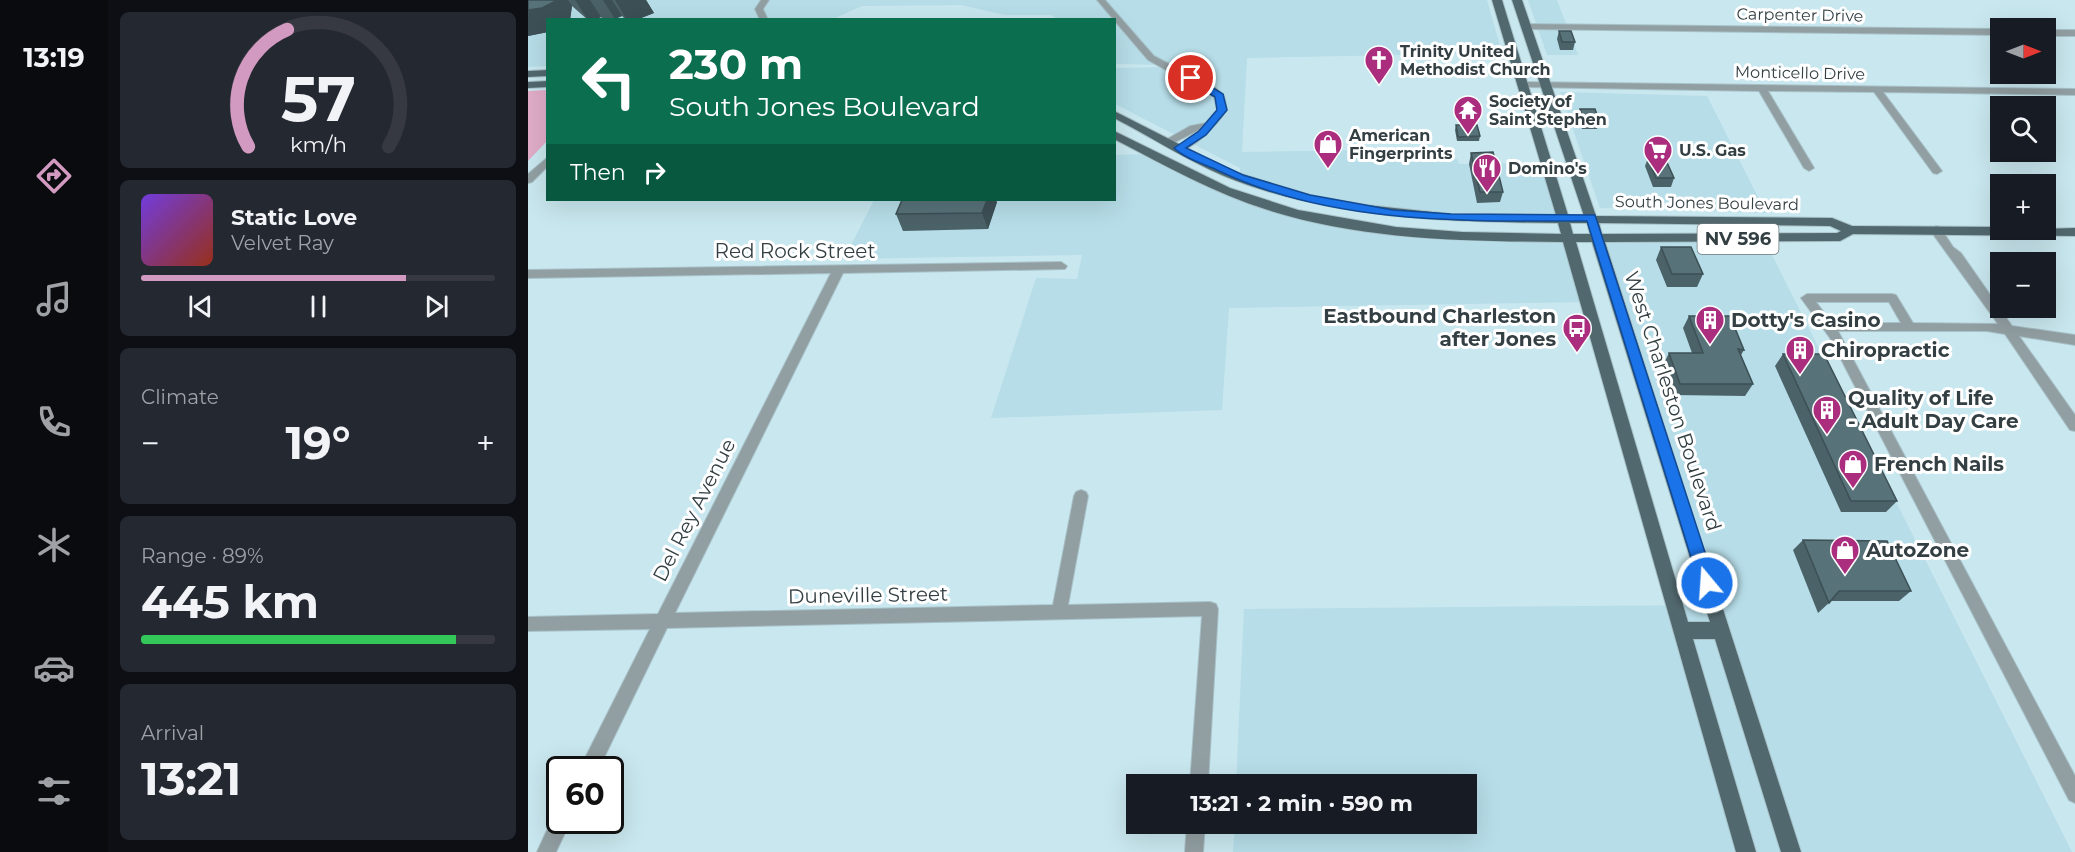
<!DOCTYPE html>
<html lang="en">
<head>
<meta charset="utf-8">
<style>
	:root { --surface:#171b24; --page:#242831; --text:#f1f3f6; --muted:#9ea1a6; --line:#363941; --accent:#d29ac0 }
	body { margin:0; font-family:Montserrat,sans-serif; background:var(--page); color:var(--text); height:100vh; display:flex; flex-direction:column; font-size:22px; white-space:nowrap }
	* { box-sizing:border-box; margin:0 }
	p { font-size:20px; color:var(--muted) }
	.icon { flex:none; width:33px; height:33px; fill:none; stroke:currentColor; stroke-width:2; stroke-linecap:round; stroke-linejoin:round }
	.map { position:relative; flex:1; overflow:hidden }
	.side { display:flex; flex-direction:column; gap:12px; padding:12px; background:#0d0f14; width:420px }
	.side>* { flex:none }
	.top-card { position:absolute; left:18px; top:18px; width:570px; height:183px; border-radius:0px; box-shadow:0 6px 24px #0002; background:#0b6e4f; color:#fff; overflow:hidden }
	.needle { width:39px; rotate:90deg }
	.tools { position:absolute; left:1462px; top:18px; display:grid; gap:12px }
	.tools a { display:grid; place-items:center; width:66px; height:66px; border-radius:0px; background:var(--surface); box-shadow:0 6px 24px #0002; font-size:30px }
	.speed { position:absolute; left:18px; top:756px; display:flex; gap:12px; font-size:30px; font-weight:700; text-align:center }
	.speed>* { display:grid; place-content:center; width:78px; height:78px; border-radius:50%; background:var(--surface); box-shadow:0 6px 24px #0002; line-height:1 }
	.speed .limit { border:3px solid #111; border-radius:9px; background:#fff; color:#111 }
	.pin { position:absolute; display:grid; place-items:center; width:51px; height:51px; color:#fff; margin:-26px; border:3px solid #fff; border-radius:50%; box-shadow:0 2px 6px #0007 }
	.me { position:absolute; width:66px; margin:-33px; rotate:342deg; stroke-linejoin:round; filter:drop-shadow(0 0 4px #0008) }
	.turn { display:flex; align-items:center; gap:21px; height:126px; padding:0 24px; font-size:27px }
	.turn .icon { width:78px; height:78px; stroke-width:2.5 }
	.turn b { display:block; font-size:42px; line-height:51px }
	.then { display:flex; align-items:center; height:57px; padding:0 24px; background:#0003; gap:12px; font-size:22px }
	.big { font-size:45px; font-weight:700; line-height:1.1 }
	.side .widget { flex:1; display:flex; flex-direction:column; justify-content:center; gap:9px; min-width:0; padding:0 21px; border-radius:9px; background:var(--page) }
	.side .dial { align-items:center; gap:0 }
	.dial svg { height:156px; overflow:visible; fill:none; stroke:var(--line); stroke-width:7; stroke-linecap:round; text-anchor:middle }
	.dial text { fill:var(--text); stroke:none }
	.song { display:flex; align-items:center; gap:18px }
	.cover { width:72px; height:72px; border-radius:9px; background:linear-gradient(135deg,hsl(260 70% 55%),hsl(10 70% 35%)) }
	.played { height:6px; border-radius:3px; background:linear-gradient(90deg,var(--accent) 75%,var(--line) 75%) }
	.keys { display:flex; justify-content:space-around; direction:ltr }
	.heat { display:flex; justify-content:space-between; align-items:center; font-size:33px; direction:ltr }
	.charge { height:9px; border-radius:4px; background:linear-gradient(90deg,#34c759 89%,var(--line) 0) }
	.trip { position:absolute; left:598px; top:774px; width:351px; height:60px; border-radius:0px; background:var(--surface); box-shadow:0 6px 24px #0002; font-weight:700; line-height:60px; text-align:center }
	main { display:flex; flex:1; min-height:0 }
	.tabs { display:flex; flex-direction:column; width:108px; justify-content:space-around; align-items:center; background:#090b0e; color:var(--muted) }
	.tabs .icon { width:42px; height:42px }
	.tabs .current { color:var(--accent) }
	.tabs b { font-size:27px; color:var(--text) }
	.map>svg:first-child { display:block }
	.built { fill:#b6dde8 }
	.green { fill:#e0acc7 }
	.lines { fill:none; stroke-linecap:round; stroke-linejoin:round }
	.minor-casing { stroke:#a8c2c9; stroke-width:2 }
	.primary-casing { stroke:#a8c2c9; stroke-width:2 }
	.minor { fill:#929fa2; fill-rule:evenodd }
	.primary { fill:#51686e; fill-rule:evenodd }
	.wall { fill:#4b6268 }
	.shaded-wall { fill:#3d5055 }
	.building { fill:#577279; stroke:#3d5055; stroke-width:1.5 }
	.route { fill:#1a73e8; stroke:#114b97; stroke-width:1.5 }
	.labels { text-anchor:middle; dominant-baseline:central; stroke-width:6; stroke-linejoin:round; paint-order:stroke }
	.far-street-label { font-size:16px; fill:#333f42; stroke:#fff }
	.far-poi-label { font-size:16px; font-weight:bold; fill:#333f42; stroke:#fff; text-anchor:start }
	.shield { fill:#fff; stroke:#70797b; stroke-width:1.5 }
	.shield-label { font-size:18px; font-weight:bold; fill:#333f42 }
	.street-label { font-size:20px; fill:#333f42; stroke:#fff }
	.poi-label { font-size:20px; font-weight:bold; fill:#333f42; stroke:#fff; text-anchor:start }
</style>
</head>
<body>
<main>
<nav class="tabs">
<b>13:19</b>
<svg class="icon current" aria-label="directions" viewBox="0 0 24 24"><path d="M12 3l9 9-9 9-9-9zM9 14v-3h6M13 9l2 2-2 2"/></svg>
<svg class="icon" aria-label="music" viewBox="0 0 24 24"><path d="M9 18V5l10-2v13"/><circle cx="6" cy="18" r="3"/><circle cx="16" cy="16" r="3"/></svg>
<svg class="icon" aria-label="phone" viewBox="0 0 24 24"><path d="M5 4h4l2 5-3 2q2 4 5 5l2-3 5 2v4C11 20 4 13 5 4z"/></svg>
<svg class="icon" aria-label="climate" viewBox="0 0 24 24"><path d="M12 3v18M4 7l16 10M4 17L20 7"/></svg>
<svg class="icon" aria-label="car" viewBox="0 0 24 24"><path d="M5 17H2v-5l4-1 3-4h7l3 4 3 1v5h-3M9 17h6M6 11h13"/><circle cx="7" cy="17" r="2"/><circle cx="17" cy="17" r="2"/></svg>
<svg class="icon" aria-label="filters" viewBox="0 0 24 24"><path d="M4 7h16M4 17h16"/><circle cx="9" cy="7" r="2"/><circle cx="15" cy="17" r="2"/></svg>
</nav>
<section class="side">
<div class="widget dial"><svg viewBox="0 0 100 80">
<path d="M14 69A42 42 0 1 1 86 69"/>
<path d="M14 69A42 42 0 0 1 34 9" stroke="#d29ac0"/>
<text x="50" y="56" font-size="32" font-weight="700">57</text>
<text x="50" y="72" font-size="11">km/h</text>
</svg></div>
<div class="widget">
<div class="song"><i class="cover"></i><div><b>Static Love</b><p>Velvet Ray</p></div></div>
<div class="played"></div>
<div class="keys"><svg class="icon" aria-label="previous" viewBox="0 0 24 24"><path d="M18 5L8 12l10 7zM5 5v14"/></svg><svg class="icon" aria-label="pause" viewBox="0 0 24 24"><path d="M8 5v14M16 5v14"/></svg><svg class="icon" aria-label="next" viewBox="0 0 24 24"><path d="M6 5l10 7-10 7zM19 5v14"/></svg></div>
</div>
<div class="widget"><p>Climate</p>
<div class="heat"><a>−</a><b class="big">19°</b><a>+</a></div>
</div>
<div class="widget"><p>Range · 89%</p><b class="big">445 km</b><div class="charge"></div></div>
<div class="widget"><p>Arrival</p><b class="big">13:21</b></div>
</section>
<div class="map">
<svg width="1547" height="852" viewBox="0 0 1547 852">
	<rect width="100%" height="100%" fill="#c9e7ef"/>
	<!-- built -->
	<path class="built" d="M0 0H959L974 53 719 58 714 152 919 149 921 159H929L931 164 999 163 1019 172 1033 218H923L831 209 712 177V168L587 104V68L691 66 587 64 586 20 528 19 524 15H477L433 5 334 6 305 19 20 20 19 66 0 67Z
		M1000 0H1029L1050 55H1019Z
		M1032 92 1179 96 1238 213 1151 210 1145 207 1072 208Z
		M623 154 734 204 874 233 1038 238 1058 302 701 308 694 410 463 418 508 278 549 279 554 255 316 259 346 200H586L587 155Z
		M1069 238 1238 243 1544 852H705L707 824H939V784H708L716 609 1186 605Z"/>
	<!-- green -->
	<path class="green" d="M19 90V141L0 161V91Z"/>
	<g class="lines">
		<!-- minor casing -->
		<g class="minor-casing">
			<path id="minor" d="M233 0H241L235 9 240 20H232L227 9Z
				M569 0H577L626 56 689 89 696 96 699 110C690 123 664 153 647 151L646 149 671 130 643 144 639 145 634 142 662 126 678 123 689 110 686 97 620 60Z
				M998 24 1473 29V35L995 29V25Z
				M1518 30H1547V36H1518Z
				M996 82 1547 89V95L1355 92 1414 171 1409 174 1405 173 1346 92 1240 91 1286 168 1281 171 1276 168 1231 91 993 87V83Z
				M20 157V166L4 182 0 183V174Z
				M1408 226 1412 227 1425 247 1433 253 1484 326 1547 335V345L1491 336 1547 415V431L1542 430 1477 334 1459 331H1310L1547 776V803L1541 800 1302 338 1273 298 1279 294H1364L1368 295 1385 323 1470 324 1402 230ZM1288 302H1361L1373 323H1304Z
				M533 262 539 266 537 269 315 273 147 613 525 605 546 496 548 492 553 490 558 492 560 496 540 605 682 602 688 604 690 609 680 784H662L674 616 139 628 70 770H51L122 629 0 631V617L130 614 303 273 0 278V270Z
				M32 812V820H43L28 852H9L27 813Z
				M659 824H677L675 852H657Z"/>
		</g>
		<!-- primary casing -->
		<g class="primary-casing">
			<path id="primary" d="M964 0H974L1040 215 1056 216 984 0H994L1068 216 1304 218 1324 226 1473 227V230L1547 228V236L1325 234 1312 241 1077 242 1273 852H1253L1187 639H1165L1228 852H1208L1035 242C936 241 835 240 740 210 686 193 636 165 586 139V131L702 188 770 210 868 227 934 232 1033 234 1030 223C917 222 802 219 696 176 658 160 623 137 586 118V111L704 171 782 195 838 205 923 214 1028 215ZM1042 223H1059L1062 234H1045ZM1071 223 1302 226 1313 231 1309 233 1074 234ZM1048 242H1064L1182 622H1160Z
				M20 70V76L0 77V71Z
				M20 81V87L0 88V82Z"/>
		</g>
		<!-- minor -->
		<use href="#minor" class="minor"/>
		<!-- primary -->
		<use href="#primary" class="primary"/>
	</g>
	<!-- wall -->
	<path class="wall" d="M0 0H118L126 13 108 20H98L94 16 87 19H75L73 17 66 20H60L44 6 42 20H20V32L0 36Z
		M1031 31 1047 42 1045 50H1032L1029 39Z
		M1052 109 1071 120 1069 129H1054L1050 117Z
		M928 125 952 136 951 141H929L927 130Z
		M943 153 975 192 972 202 949 203 941 164Z
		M1120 158 1146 178 1143 187H1125L1117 166Z
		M469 202 460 229 375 231 368 214Z
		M1133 247 1175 274 1169 287H1139L1128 260Z
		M1161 316 1216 350 1213 355 1225 384 1217 396 1146 395 1135 365 1141 353H1164L1155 328Z
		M1255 354 1369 501 1358 512H1313L1247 366Z
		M1275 540 1383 591 1371 601H1303L1290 613 1265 550Z"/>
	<!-- shaded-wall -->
	<path class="shaded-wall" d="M26 0H40L44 6 42 20H20V32L0 36V10Z
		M47 0H62L73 17 66 20H60Z
		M75 0H84L94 16 87 19Z
		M87 0H118L126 13 108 20H99Z
		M459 200H468L469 202 460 229 454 213Z"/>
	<!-- building -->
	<path class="building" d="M0 0H26V2L14 8 0 10Z
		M1031 31H1043L1047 42H1034Z
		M1052 109H1067L1071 120H1056Z
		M928 125H949L952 136 930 137Z
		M965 152 975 192H952L943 153Z
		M1120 158H1137L1146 178H1128Z
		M374 200H459L454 213 368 214Z
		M1133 247H1163L1175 274H1144Z
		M1161 316H1202L1216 350 1210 349 1225 384H1152L1141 353H1175Z
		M1255 354H1296L1369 501H1323Z
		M1275 540 1359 541 1383 591H1311L1301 603Z"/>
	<!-- route -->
	<path class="route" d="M660 76H666L695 94 699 110 678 135 658 148 715 175 782 195 865 210 923 214 1067 215 1187 583 1185 588 1179 590 1173 588 1171 583 1059 221C935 221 805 225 691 171 677 164 657 159 646 148L671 131 689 110 687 97 660 80Z"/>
	<!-- icons -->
	<defs>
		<g id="church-pin" transform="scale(1.5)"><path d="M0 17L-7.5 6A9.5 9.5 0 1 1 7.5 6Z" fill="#ab2d7e" stroke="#fff"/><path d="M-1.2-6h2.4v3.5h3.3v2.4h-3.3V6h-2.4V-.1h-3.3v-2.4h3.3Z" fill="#fff"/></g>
		<g id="temple-pin" transform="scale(1.5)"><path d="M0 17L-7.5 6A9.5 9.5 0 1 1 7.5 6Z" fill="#ab2d7e" stroke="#fff"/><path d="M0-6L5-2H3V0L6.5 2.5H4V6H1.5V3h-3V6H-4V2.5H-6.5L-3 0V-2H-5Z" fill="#fff"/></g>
		<g id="shop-pin" transform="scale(1.5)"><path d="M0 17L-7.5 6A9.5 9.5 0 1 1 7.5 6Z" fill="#ab2d7e" stroke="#fff"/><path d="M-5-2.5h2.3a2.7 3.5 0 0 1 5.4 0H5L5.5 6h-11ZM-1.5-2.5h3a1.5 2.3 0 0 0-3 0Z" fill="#fff"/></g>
		<g id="supermarket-pin" transform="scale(1.5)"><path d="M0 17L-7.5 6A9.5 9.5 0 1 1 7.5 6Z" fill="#ab2d7e" stroke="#fff"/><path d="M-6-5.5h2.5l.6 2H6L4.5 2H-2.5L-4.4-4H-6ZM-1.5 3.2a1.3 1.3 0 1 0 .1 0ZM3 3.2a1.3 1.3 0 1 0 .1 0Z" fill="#fff"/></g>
		<g id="restaurant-pin" transform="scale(1.5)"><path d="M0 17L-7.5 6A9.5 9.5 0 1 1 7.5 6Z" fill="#ab2d7e" stroke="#fff"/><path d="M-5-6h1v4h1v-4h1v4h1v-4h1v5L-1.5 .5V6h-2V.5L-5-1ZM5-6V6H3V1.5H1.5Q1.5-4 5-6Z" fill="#fff"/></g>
		<g id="building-pin" transform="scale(1.5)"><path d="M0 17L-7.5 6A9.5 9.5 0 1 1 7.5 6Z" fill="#ab2d7e" stroke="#fff"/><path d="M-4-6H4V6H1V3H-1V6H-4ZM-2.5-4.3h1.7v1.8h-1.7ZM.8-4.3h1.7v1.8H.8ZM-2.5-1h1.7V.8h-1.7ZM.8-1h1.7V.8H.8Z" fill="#fff"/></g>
		<g id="bus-pin" transform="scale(1.5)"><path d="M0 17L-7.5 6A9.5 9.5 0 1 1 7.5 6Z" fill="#ab2d7e" stroke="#fff"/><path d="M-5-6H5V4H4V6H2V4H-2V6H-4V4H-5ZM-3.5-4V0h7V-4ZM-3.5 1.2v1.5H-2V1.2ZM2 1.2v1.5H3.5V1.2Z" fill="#fff"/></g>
	</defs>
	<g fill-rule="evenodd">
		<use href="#church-pin" x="851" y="60"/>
		<use href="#temple-pin" x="940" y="110"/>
		<use href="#shop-pin" x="800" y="144"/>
		<use href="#supermarket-pin" x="1130" y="150"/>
		<use href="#restaurant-pin" x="959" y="168"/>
		<use href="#building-pin" x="1182" y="320"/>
		<use href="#bus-pin" x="1049" y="328"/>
		<use href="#building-pin" x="1272" y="350"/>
		<use href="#building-pin" x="1299" y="410"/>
		<use href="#shop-pin" x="1325" y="464"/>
		<use href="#shop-pin" x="1317" y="550"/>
	</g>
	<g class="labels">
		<!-- far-street labels -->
		<g class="far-street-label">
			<text transform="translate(1272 15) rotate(1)">Carpenter Drive</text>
			<text transform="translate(1272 73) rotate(1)">Monticello Drive</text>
			<text transform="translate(1179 203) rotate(1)">South Jones Boulevard</text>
		</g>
		<!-- far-poi labels -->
		<g class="far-poi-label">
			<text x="872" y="51">Trinity United<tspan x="872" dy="18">Methodist Church</tspan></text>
			<text x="961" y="101">Society of<tspan x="961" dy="18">Saint Stephen</tspan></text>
			<text x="821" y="135">American<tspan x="821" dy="18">Fingerprints</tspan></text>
			<text x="1151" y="150">U.S. Gas</text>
			<text x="980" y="168">Domino's</text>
		</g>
		<!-- shield labels -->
		<rect class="shield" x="1169.5" y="224" width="81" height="30" rx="4.5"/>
		<g class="shield-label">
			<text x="1210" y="239">NV 596</text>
		</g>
		<!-- street labels -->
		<g class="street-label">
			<text x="267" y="251">Red Rock Street</text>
			<text transform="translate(1145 401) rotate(72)">West Charleston Boulevard</text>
			<text transform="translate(166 510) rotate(-63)">Del Rey Avenue</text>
			<text transform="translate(340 595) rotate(-1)">Duneville Street</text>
		</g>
		<!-- poi labels -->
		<g class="poi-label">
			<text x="1028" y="316" text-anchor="end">Eastbound Charleston<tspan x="1028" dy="23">after Jones</tspan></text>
			<text x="1203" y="320">Dotty's Casino</text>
			<text x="1293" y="350">Chiropractic</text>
			<text x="1320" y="398">Quality of Life<tspan x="1320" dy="23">- Adult Day Care</tspan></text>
			<text x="1346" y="464">French Nails</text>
			<text x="1338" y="550">AutoZone</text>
		</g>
	</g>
</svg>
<div class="tools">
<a><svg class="needle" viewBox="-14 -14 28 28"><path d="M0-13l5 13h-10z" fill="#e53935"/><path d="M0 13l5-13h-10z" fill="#9ea1a6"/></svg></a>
<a><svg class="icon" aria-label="search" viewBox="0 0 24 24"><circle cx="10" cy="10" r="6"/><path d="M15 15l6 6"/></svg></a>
<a>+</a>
<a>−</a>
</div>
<div class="speed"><div class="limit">60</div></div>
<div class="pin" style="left:663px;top:78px;background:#d93025"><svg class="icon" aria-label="arrive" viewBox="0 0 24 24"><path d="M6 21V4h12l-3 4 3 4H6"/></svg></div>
<svg class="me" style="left:1179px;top:583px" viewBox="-20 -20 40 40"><circle r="17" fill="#1a73e8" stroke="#fff" stroke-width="3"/><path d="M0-11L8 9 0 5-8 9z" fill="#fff"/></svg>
<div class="trip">13:21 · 2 min · 590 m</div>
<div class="top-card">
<div class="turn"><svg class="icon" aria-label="left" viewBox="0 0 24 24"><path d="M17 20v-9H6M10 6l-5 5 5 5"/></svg><div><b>230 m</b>South Jones Boulevard</div></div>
<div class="then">Then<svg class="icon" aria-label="right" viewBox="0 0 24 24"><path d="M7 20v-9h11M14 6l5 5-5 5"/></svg></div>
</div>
</div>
</main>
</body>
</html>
